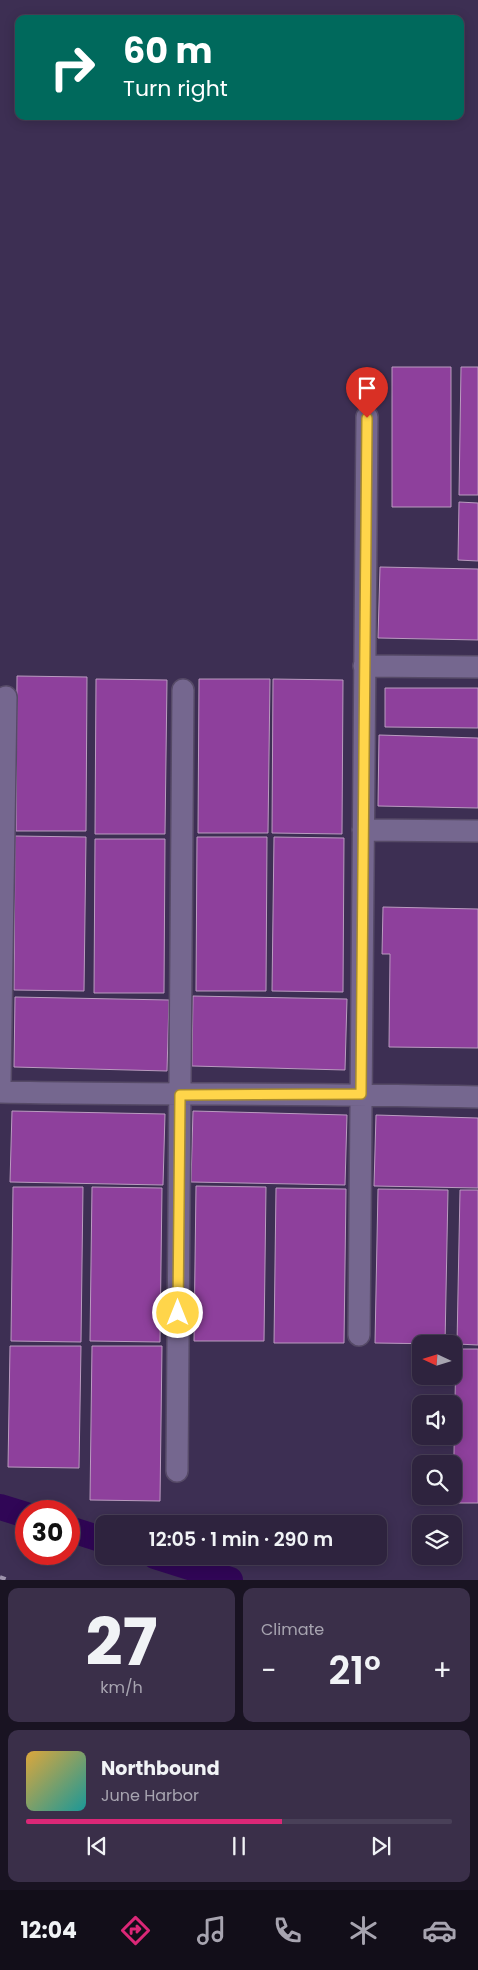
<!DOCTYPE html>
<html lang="en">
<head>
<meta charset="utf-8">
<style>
	:root { --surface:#2e233e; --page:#3a2f49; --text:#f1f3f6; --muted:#a7a4b0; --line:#494058; --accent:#db2777 }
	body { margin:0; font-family:Poppins,sans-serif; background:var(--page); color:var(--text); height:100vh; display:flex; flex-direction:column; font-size:19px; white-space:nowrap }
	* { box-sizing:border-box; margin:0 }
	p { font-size:16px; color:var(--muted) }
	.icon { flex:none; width:28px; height:28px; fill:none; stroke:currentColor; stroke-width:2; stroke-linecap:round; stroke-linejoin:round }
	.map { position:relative; height:1580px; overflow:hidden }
	.details { display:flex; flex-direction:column; gap:8px; padding:8px; background:#191322; flex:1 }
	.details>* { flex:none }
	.top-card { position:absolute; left:15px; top:15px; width:449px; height:105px; border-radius:10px; box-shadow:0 2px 12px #0003,0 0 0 1px var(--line); background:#00695c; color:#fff; overflow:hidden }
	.needle { width:32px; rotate:274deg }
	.fabs { position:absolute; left:412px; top:1335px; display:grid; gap:10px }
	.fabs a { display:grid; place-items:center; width:50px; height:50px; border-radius:10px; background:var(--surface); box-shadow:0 2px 12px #0003,0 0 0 1px var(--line); font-size:25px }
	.speed { position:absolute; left:15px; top:1500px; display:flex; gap:10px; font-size:25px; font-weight:700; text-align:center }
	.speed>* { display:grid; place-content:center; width:65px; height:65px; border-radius:50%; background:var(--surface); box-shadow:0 2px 12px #0003,0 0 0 1px var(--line); line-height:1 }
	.speed .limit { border:8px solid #d22; background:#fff; color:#111 }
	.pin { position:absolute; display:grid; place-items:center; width:42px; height:42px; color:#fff; margin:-51px -21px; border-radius:50% 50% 50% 0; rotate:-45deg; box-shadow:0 0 5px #0007 }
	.pin .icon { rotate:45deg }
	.me { position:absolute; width:55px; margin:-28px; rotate:0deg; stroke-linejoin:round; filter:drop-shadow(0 0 4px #0008) }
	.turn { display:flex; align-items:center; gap:18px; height:105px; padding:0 25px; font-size:22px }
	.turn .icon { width:65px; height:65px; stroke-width:2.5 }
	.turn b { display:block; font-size:35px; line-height:42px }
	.big { font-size:38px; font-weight:600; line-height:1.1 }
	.details .card { flex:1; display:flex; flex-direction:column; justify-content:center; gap:8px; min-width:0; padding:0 18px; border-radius:10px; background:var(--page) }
	.details .dial { align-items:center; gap:0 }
	.dial b { font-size:65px; line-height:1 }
	.song { display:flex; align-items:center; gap:15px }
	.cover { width:60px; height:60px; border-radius:8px; background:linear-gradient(135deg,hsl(40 70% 55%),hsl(180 70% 35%)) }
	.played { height:5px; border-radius:2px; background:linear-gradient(90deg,var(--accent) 60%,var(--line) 60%) }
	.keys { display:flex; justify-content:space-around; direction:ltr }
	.heat { display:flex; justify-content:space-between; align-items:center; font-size:28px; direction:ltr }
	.details .tiles { flex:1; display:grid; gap:8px; grid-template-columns:1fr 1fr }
	.card:last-child { grid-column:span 2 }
	.trip { position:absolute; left:95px; top:1515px; width:292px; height:50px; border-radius:10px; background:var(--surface); box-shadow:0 2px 12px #0003,0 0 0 1px var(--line); font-weight:600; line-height:50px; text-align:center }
	.menu { display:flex; height:80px; justify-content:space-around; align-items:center; background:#120e19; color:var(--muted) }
	.menu .icon { width:35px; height:35px }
	.menu .current { color:var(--accent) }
	.menu b { font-size:22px; color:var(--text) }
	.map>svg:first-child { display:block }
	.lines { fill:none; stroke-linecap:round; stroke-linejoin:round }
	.canal { stroke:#300656; stroke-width:26 }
	.building { fill:#8e409c; stroke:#ba9bc0 }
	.minor-casing { stroke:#564a67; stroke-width:24 }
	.minor { stroke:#75678f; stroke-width:21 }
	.rail { stroke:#9e94ad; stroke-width:4; stroke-dasharray:6 6; stroke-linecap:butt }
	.route-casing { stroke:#a68a30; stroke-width:12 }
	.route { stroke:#ffd54a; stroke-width:9 }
</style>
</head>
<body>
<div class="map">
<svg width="478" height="1580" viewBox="0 0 478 1580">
	<rect width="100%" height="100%" fill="#3d2f53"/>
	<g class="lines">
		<!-- canal -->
		<path class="canal" d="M0 1507 26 1515
			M69 1529 104 1540
			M155 1556 230 1580"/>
	</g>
	<!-- building -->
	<path class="building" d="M392 367H451V507H392Z
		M461 367H478V495H459Z
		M459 502 478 503V561L458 560Z
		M380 567 478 569V640L378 638Z
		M17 676 87 677 86 831H16Z
		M96 679 167 680 165 834H95Z
		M199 679H270L268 833H198Z
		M273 679 343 680 342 834 272 833Z
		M385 688H478V728L385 727Z
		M379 735 478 738V808L378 806Z
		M15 836 86 837 84 991 14 990Z
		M197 837H267L266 991H196Z
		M274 837 344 838 343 992 272 991Z
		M95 839H165L164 993H94Z
		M383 907 478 909V1048L389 1047 390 954H382Z
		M193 996 347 999 345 1070 192 1066Z
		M15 997 169 1000 167 1071 14 1067Z
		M12 1111 165 1114 163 1185 10 1182Z
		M193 1111 347 1115 345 1185 191 1182Z
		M376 1115 478 1118V1188L374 1186Z
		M196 1186 266 1187 264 1341H194Z
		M13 1187H83L81 1342 11 1341Z
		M92 1187 162 1188 160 1342 90 1341Z
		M276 1188 346 1189 344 1343H274Z
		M378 1189 448 1190 445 1344 375 1343Z
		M460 1190H478V1345L457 1344Z
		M10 1346H81L79 1468 8 1467Z
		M92 1346H162L160 1501 90 1500Z
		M456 1349H478V1503H453Z"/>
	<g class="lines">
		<!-- minor casing -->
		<g class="minor-casing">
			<path id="minor" d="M364 666 478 667
				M363 830 478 831
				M0 1082 6 697
				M0 1092C159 1095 319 1093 478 1097
				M359 1335 367 417
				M177 1471 183 690"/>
		</g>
		<!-- minor -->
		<use href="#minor" class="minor"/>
		<!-- rail -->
		<path class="rail" d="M0 1577 8 1580"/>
	</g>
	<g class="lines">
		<!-- route casing -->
		<g class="route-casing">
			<path id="route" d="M178 1313 180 1095 361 1094 367 418"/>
		</g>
		<!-- route -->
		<use href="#route" class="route"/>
	</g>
</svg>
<div class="fabs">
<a><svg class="needle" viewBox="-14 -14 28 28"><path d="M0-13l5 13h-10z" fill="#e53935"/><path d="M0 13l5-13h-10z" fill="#a7a4b0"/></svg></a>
<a><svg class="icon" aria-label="sound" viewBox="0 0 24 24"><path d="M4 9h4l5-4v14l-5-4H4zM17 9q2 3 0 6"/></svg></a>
<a><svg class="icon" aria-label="search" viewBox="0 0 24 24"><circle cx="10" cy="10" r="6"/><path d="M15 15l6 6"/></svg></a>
<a><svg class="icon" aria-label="layers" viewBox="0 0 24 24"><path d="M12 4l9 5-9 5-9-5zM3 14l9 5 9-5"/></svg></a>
</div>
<div class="speed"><div class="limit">30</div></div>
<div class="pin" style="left:367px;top:418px;background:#d93025"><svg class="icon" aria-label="arrive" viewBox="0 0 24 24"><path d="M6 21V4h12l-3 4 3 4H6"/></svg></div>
<svg class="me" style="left:178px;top:1313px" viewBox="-20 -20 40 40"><circle r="17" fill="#ffd54a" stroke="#fff" stroke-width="3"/><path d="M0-11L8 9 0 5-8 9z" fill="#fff"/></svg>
<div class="trip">12:05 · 1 min · 290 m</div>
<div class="top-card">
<div class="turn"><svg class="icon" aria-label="right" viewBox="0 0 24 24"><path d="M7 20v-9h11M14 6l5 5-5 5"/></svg><div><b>60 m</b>Turn right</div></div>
</div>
</div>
<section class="details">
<div class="tiles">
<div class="card dial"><b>27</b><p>km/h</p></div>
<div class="card"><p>Climate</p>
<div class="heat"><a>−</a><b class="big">21°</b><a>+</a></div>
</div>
<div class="card">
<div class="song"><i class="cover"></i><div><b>Northbound</b><p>June Harbor</p></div></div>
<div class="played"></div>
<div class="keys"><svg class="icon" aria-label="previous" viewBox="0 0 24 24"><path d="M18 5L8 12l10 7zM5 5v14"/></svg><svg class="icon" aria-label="pause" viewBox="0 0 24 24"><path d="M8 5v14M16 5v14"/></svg><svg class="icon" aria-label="next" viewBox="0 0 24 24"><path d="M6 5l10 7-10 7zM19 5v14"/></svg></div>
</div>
</div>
</section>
<nav class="menu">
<b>12:04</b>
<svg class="icon current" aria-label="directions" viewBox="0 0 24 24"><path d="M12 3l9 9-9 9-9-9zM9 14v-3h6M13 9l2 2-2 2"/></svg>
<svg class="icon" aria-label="music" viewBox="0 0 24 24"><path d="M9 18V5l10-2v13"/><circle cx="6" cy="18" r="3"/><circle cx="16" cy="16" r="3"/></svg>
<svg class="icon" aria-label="phone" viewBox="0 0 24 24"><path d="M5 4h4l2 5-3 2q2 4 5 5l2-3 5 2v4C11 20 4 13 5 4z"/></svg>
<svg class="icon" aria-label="climate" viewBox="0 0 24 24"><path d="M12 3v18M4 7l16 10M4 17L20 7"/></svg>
<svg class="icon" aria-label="car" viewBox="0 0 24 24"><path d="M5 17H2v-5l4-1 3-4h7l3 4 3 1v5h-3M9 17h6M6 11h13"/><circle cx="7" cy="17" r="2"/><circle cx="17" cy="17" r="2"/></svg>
</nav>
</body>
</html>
